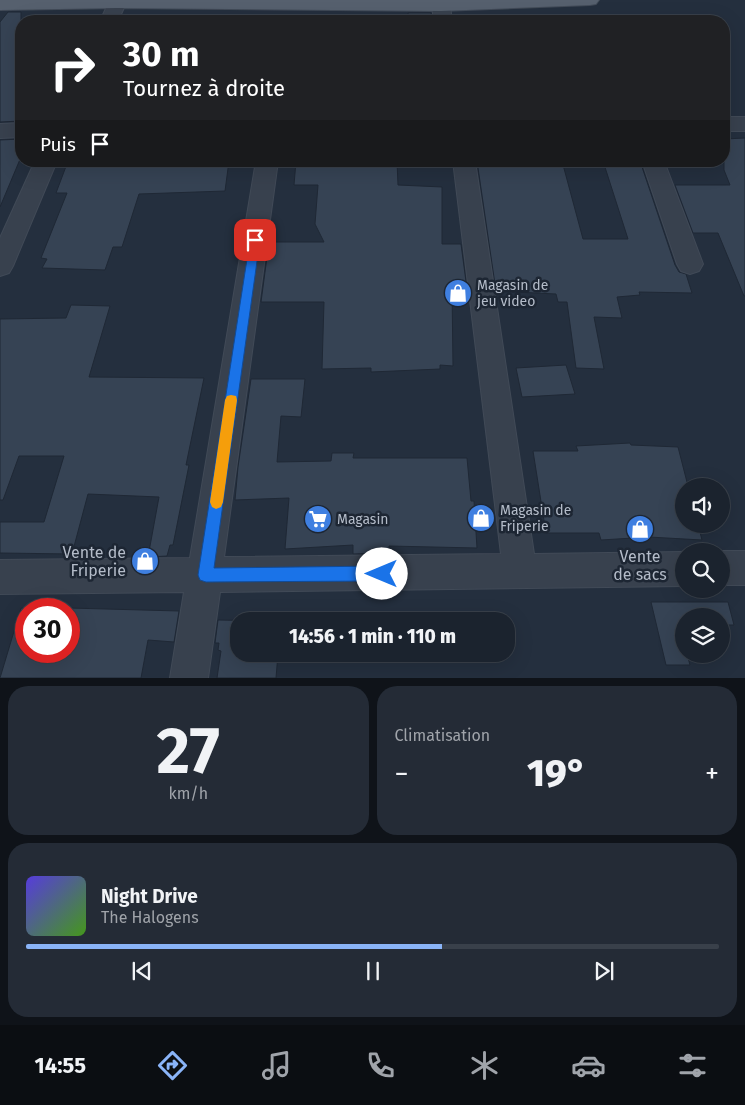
<!DOCTYPE html>
<html lang="fr">
<head>
<meta charset="utf-8">
<style>
	:root { --surface:#1b232e; --page:#242b36; --text:#f1f3f6; --muted:#a0a4aa; --line:#39404a; --accent:#8ab4f8 }
	body { margin:0; font-family:"Fira Sans",sans-serif; background:var(--page); color:var(--text); height:100vh; display:flex; flex-direction:column; font-size:19px; white-space:nowrap }
	* { box-sizing:border-box; margin:0 }
	p { font-size:16px; color:var(--muted) }
	.icon { flex:none; width:28px; height:28px; fill:none; stroke:currentColor; stroke-width:2; stroke-linecap:round; stroke-linejoin:round }
	.map { position:relative; height:678px; overflow:hidden }
	.panel { display:flex; flex-direction:column; gap:8px; padding:8px; background:#0f1319; flex:1 }
	.panel>* { flex:none }
	.banner { position:absolute; left:15px; top:15px; width:715px; height:152px; border-radius:20px; box-shadow:0 5px 20px #0002,0 0 0 1px var(--line); background:#202124; color:#fff; overflow:hidden }
	.fabs { position:absolute; left:675px; top:478px; display:grid; gap:10px }
	.fabs a { display:grid; place-items:center; width:55px; height:55px; border-radius:50%; background:var(--surface); box-shadow:0 5px 20px #0002,0 0 0 1px var(--line); font-size:25px }
	.speed { position:absolute; left:15px; top:598px; display:flex; gap:10px; font-size:25px; font-weight:700; text-align:center }
	.speed>* { display:grid; place-content:center; width:65px; height:65px; border-radius:50%; background:var(--surface); box-shadow:0 5px 20px #0002,0 0 0 1px var(--line); line-height:1 }
	.speed .limit { border:8px solid #d22; background:#fff; color:#111 }
	.pin { position:absolute; display:grid; place-items:center; width:42px; height:42px; color:#fff; margin:-21px; border-radius:10px; box-shadow:0 2px 8px #0006 }
	.me { position:absolute; width:55px; margin:-28px; rotate:270deg; stroke-linejoin:round; filter:drop-shadow(0 0 4px #0008) }
	.turn { display:flex; align-items:center; gap:18px; height:105px; padding:0 25px; font-size:22px }
	.turn .icon { width:65px; height:65px; stroke-width:2.5 }
	.turn b { display:block; font-size:35px; line-height:42px }
	.then { display:flex; align-items:center; height:48px; padding:0 25px; background:#0003; gap:10px; font-size:19px }
	.big { font-size:38px; font-weight:800; line-height:1.1 }
	.panel .card { flex:1; display:flex; flex-direction:column; justify-content:center; gap:8px; min-width:0; padding:0 18px; border-radius:20px; background:var(--page) }
	.panel .dial { align-items:center; gap:0 }
	.dial b { font-size:65px; line-height:1 }
	.song { display:flex; align-items:center; gap:15px }
	.cover { width:60px; height:60px; border-radius:8px; background:linear-gradient(135deg,hsl(250 70% 55%),hsl(100 70% 35%)) }
	.played { height:5px; border-radius:2px; background:linear-gradient(90deg,var(--accent) 60%,var(--line) 60%) }
	.keys { display:flex; justify-content:space-around; direction:ltr }
	.heat { display:flex; justify-content:space-between; align-items:center; font-size:28px; direction:ltr }
	.panel .tiles { flex:1; display:grid; gap:8px; grid-template-columns:1fr 1fr }
	.card:last-child { grid-column:span 2 }
	.trip { position:absolute; left:230px; top:612px; width:285px; height:50px; border-radius:20px; background:var(--surface); box-shadow:0 5px 20px #0002,0 0 0 1px var(--line); font-weight:800; line-height:50px; text-align:center }
	.tabs { display:flex; height:80px; justify-content:space-around; align-items:center; background:#0b0e12; color:var(--muted) }
	.tabs .icon { width:35px; height:35px }
	.tabs .selected { color:var(--accent) }
	.tabs b { font-size:22px; color:var(--text) }
	.map>svg:first-child { display:block }
	.building { fill:#364354; stroke:#1f2835 }
	.lines { fill:none; stroke-linecap:round; stroke-linejoin:round }
	.minor-casing { stroke:#414a57; stroke-width:2 }
	.major-casing { stroke:#414a57; stroke-width:2 }
	.minor { fill:#38414e; fill-rule:evenodd }
	.major { fill:#56606e; fill-rule:evenodd }
	.route { fill:#1a73e8; stroke:#114b97 }
	.slow { fill:#f59e0b }
	.labels { text-anchor:middle; dominant-baseline:central; stroke-width:5; stroke-linejoin:round; paint-order:stroke }
	.poi-label { font-size:14px; fill:#b4bcc9; stroke:#1d2633; text-anchor:start }
	.near-poi-label { font-size:16px; fill:#b4bcc9; stroke:#1d2633; text-anchor:end }
</style>
</head>
<body>
<div class="map">
<svg width="745" height="678" viewBox="0 0 745 678">
	<rect width="100%" height="100%" fill="#242f3e"/>
	<!-- building -->
	<path class="building" d="M8 12H21V121L0 122V22Z
		M408 13H431L432 21H409Z
		M745 138V296H744L718 233H693L675 185H730L724 170V139Z
		M21 139V157L0 207V140Z
		M68 161H229L225 191 139 194 122 247H113L105 270 42 268 47 259 41 258 67 193H56Z
		M296 161H397L398 185 442 187V244H461L467 289 452 288 453 366 440 365V369L371 372V368L322 369 324 302H261L269 242H324L315 224 318 185H294Z
		M477 161H562L583 239H628L603 161H640L675 265 679 272 686 274 692 293 639 292 640 295 617 297 622 318 594 317 604 369 576 368 567 302H558L556 294 496 291Z
		M71 305 110 306 89 377 204 378 186 465H189L173 545H170L167 556 148 557 159 497 88 494 72 554 0 553V522H44L64 456H19L3 500H0V319L66 318Z
		M566 365 575 394 522 397 516 368Z
		M251 379H305L301 417 281 416 277 462 331 461 332 453H354L353 458H467L471 501H474L477 548 389 546V553L353 554V545L285 549 289 498 235 500 238 467Z
		M630 443 631 445 678 447 688 486H684V524H698L702 540 649 537 601 540 599 533H546L533 451H578L576 446Z
		M651 602H728L734 625H721V616H684V625H680L684 640V654H687L690 665H666Z
		M21 608 26 609V651H69V608L179 611 174 642 148 640 141 678H0Z
		M218 620 271 621H239V654H278L276 678H217L221 651 218 650 219 643H215Z"/>
	<g class="lines">
		<!-- minor casing -->
		<g class="minor-casing">
			<path id="minor" d="M110 0H124L126 3 118 21H100Z
				M441 1 447 2 450 6 452 21H434L432 6 435 2Z
				M724 117H745V131H724Z
				M21 123V137L0 138V124Z
				M35 161H57L13 266 9 273 0 276V238Z
				M256 161H278L224 557 501 554 453 161H475L534 554 684 552V586L220 592 208 678H170L184 592 0 594V560L190 558Z
				M642 161H664L703 264 699 271 690 274 681 271 677 264Z
				M720 551H745V585H721Z"/>
		</g>
		<!-- major casing -->
		<g class="major-casing">
			<path id="major" d="M0 0H599L596 4 590 5 441 11 117 8 0 10Z"/>
		</g>
		<!-- minor -->
		<use href="#minor" class="minor"/>
		<!-- major -->
		<use href="#major" class="major"/>
	</g>
	<!-- route -->
	<path class="route" d="M255 236 260 240 214 568 382 566 387 568 389 574 387 579 382 581 206 582 200 580 198 575 250 240Z"/>
	<!-- slow -->
	<path class="slow" d="M231 395 236 396 237 400 223 502 221 507 216 509 212 507 210 502 225 400 227 396Z"/>
	<!-- icons -->
	<defs>
		<g id="shop-disc" transform="scale(1.4375)"><circle r="9.5" fill="#3f7fe0" stroke="#1d2633"/><path d="M-5-2.5h2.3a2.7 3.5 0 0 1 5.4 0H5L5.5 6h-11ZM-1.5-2.5h3a1.5 2.3 0 0 0-3 0Z" fill="#fff"/></g>
		<g id="supermarket-disc" transform="scale(1.4375)"><circle r="9.5" fill="#3f7fe0" stroke="#1d2633"/><path d="M-6-5.5h2.5l.6 2H6L4.5 2H-2.5L-4.4-4H-6ZM-1.5 3.2a1.3 1.3 0 1 0 .1 0ZM3 3.2a1.3 1.3 0 1 0 .1 0Z" fill="#fff"/></g>
	</defs>
	<g fill-rule="evenodd">
		<use href="#shop-disc" x="458" y="293"/>
		<use href="#shop-disc" x="481" y="518"/>
		<use href="#supermarket-disc" x="318" y="519"/>
		<use href="#shop-disc" x="640" y="529"/>
		<use href="#shop-disc" x="145" y="561"/>
	</g>
	<g class="labels">
		<!-- poi labels -->
		<g class="poi-label">
			<text x="477" y="285">Magasin de<tspan x="477" dy="16">jeu video</tspan></text>
			<text x="500" y="510">Magasin de<tspan x="500" dy="16">Friperie</tspan></text>
			<text x="337" y="519">Magasin</text>
		</g>
		<!-- near-poi labels -->
		<g class="near-poi-label">
			<text x="126" y="552">Vente de<tspan x="126" dy="18">Friperie</tspan></text>
			<text x="640" y="556" text-anchor="middle">Vente<tspan x="640" dy="18">de sacs</tspan></text>
		</g>
	</g>
</svg>
<div class="fabs">
<a><svg class="icon" aria-label="sound" viewBox="0 0 24 24"><path d="M4 9h4l5-4v14l-5-4H4zM17 9q2 3 0 6"/></svg></a>
<a><svg class="icon" aria-label="search" viewBox="0 0 24 24"><circle cx="10" cy="10" r="6"/><path d="M15 15l6 6"/></svg></a>
<a><svg class="icon" aria-label="layers" viewBox="0 0 24 24"><path d="M12 4l9 5-9 5-9-5zM3 14l9 5 9-5"/></svg></a>
</div>
<div class="speed"><div class="limit">30</div></div>
<div class="pin" style="left:255px;top:240px;background:#d93025"><svg class="icon" aria-label="arrive" viewBox="0 0 24 24"><path d="M6 21V4h12l-3 4 3 4H6"/></svg></div>
<svg class="me" style="left:382px;top:574px" viewBox="-20 -20 40 40"><circle r="19" fill="#fff"/><path d="M0-13L10 11 0 6-10 11z" fill="#1a73e8"/></svg>
<div class="trip">14:56 · 1 min · 110 m</div>
<div class="banner">
<div class="turn"><svg class="icon" aria-label="right" viewBox="0 0 24 24"><path d="M7 20v-9h11M14 6l5 5-5 5"/></svg><div><b>30 m</b>Tournez à droite</div></div>
<div class="then">Puis<svg class="icon" aria-label="arrive" viewBox="0 0 24 24"><path d="M6 21V4h12l-3 4 3 4H6"/></svg></div>
</div>
</div>
<section class="panel">
<div class="tiles">
<div class="card dial"><b>27</b><p>km/h</p></div>
<div class="card"><p>Climatisation</p>
<div class="heat"><a>−</a><b class="big">19°</b><a>+</a></div>
</div>
<div class="card">
<div class="song"><i class="cover"></i><div><b>Night Drive</b><p>The Halogens</p></div></div>
<div class="played"></div>
<div class="keys"><svg class="icon" aria-label="previous" viewBox="0 0 24 24"><path d="M18 5L8 12l10 7zM5 5v14"/></svg><svg class="icon" aria-label="pause" viewBox="0 0 24 24"><path d="M8 5v14M16 5v14"/></svg><svg class="icon" aria-label="next" viewBox="0 0 24 24"><path d="M6 5l10 7-10 7zM19 5v14"/></svg></div>
</div>
</div>
</section>
<nav class="tabs">
<b>14:55</b>
<svg class="icon selected" aria-label="directions" viewBox="0 0 24 24"><path d="M12 3l9 9-9 9-9-9zM9 14v-3h6M13 9l2 2-2 2"/></svg>
<svg class="icon" aria-label="music" viewBox="0 0 24 24"><path d="M9 18V5l10-2v13"/><circle cx="6" cy="18" r="3"/><circle cx="16" cy="16" r="3"/></svg>
<svg class="icon" aria-label="phone" viewBox="0 0 24 24"><path d="M5 4h4l2 5-3 2q2 4 5 5l2-3 5 2v4C11 20 4 13 5 4z"/></svg>
<svg class="icon" aria-label="climate" viewBox="0 0 24 24"><path d="M12 3v18M4 7l16 10M4 17L20 7"/></svg>
<svg class="icon" aria-label="car" viewBox="0 0 24 24"><path d="M5 17H2v-5l4-1 3-4h7l3 4 3 1v5h-3M9 17h6M6 11h13"/><circle cx="7" cy="17" r="2"/><circle cx="17" cy="17" r="2"/></svg>
<svg class="icon" aria-label="filters" viewBox="0 0 24 24"><path d="M4 7h16M4 17h16"/><circle cx="9" cy="7" r="2"/><circle cx="15" cy="17" r="2"/></svg>
</nav>
</body>
</html>
